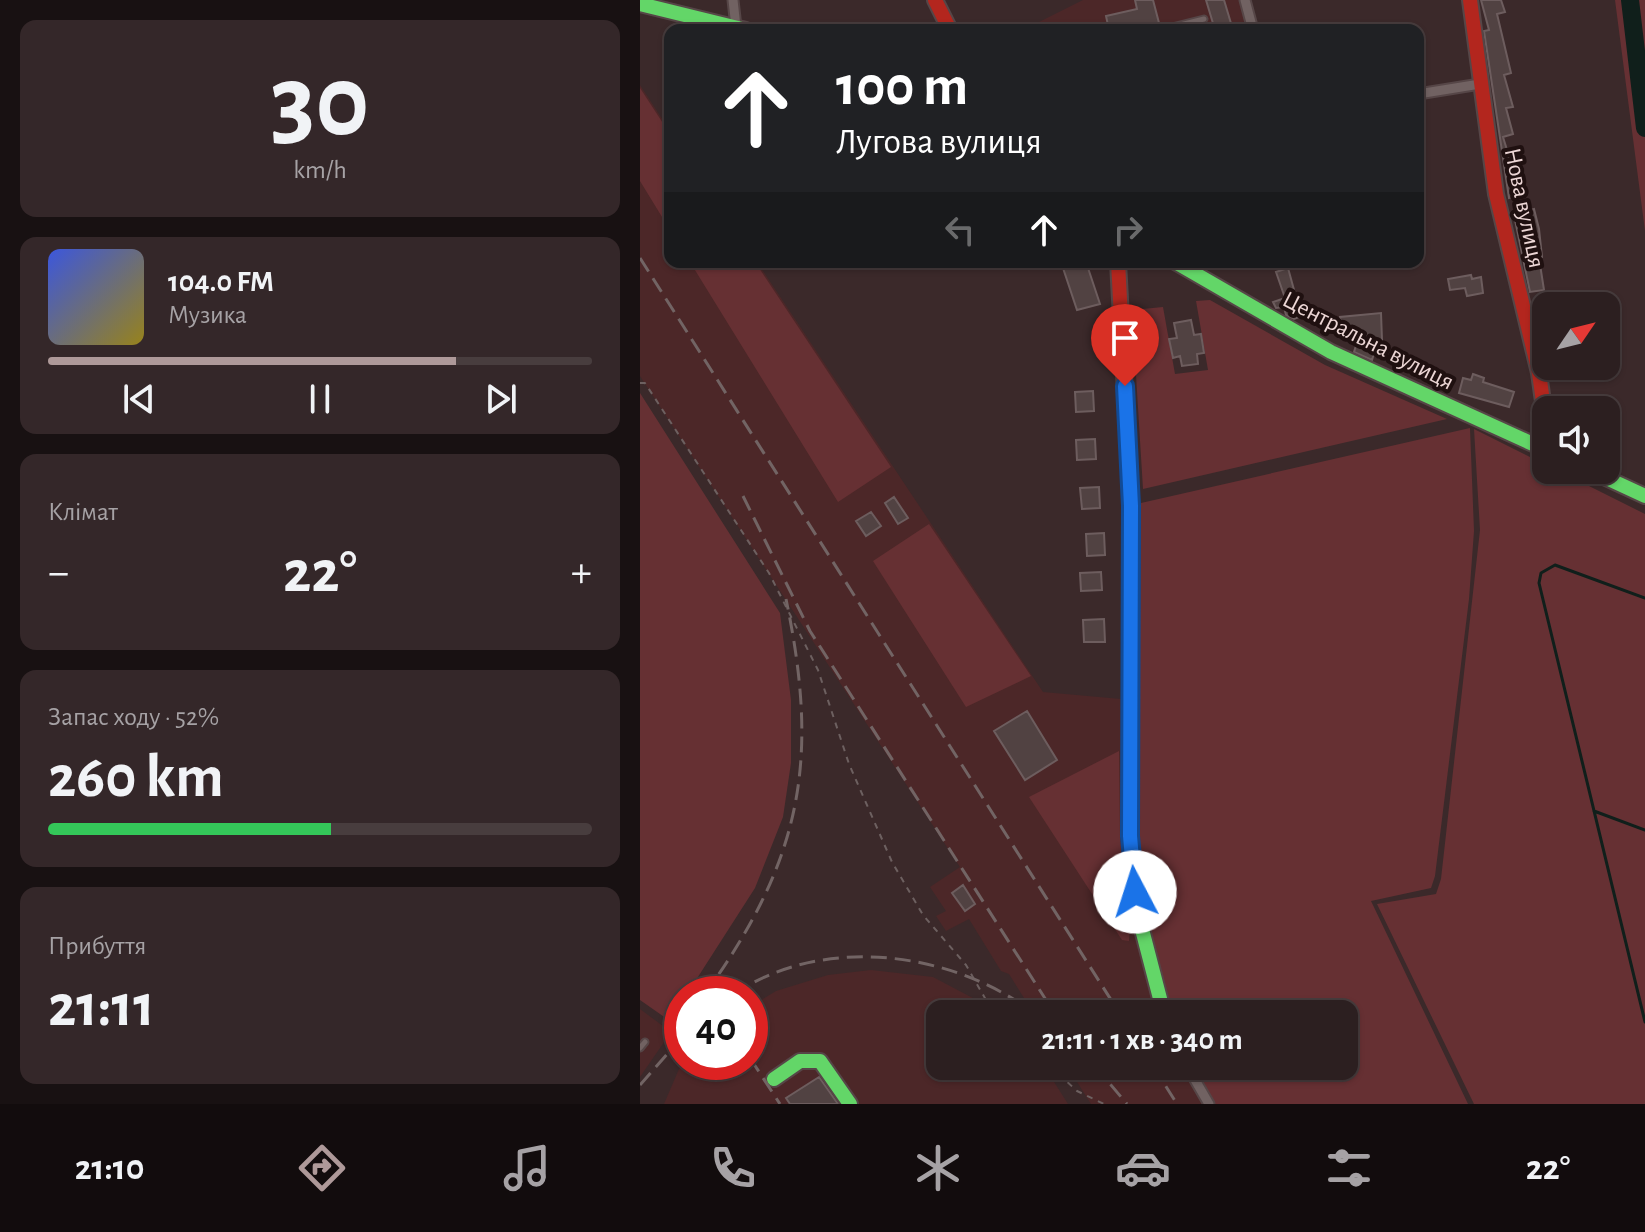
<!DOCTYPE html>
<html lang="uk">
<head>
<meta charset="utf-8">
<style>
	:root { --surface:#2c1f20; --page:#342729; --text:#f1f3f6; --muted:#a6a2a5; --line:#483d3e; --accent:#ae9999 }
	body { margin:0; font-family:"Alegreya Sans",sans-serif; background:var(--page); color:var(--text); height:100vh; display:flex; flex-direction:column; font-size:30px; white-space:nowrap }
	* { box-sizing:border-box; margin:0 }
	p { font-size:26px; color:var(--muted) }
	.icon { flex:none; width:44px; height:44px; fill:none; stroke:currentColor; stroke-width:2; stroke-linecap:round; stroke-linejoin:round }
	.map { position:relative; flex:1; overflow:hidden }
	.sheet { display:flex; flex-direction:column; gap:20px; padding:20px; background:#181112; width:640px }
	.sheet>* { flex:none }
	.top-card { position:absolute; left:24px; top:24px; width:760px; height:244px; border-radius:16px; box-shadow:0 2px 6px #0004,0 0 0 2px var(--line); background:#202124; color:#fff; overflow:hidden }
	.needle { width:52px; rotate:55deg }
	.tools { position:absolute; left:892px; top:292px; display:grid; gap:16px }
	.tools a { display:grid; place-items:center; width:88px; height:88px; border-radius:16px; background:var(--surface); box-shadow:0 2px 6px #0004,0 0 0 2px var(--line); font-size:40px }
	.speed { position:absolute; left:24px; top:976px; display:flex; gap:16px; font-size:40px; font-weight:700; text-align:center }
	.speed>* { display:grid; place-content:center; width:104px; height:104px; border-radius:50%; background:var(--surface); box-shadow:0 2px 6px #0004,0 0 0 2px var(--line); line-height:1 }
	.speed .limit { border:12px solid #d22; background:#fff; color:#111 }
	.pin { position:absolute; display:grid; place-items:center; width:68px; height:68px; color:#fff; margin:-82px -34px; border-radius:50% 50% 50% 0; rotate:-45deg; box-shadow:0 0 8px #0007 }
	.pin .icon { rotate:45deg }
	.me { position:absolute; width:88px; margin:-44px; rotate:355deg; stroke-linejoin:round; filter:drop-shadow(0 0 6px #0008) }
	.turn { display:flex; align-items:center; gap:28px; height:168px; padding:0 40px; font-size:36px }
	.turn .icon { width:104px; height:104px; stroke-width:2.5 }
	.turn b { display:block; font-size:56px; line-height:68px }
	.lanes { display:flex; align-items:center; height:76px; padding:0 40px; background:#0003; justify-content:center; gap:40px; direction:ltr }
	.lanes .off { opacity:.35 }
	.big { font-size:60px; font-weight:600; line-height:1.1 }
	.sheet .card { flex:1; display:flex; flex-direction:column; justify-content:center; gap:12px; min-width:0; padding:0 28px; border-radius:16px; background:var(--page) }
	.sheet .dial { align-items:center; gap:0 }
	.dial b { font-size:104px; line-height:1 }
	.song { display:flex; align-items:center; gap:24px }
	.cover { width:96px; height:96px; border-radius:12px; background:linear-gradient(135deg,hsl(230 70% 55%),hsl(50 70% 35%)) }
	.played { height:8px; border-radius:4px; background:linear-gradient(90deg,var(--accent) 75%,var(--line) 75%) }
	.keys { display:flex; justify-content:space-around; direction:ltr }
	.heat { display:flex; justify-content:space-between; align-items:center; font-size:44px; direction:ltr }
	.charge { height:12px; border-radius:6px; background:linear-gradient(90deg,#34c759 52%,var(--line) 0) }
	.trip { position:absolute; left:286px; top:1000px; width:432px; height:80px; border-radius:16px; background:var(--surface); box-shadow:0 2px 6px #0004,0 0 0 2px var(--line); font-weight:600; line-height:80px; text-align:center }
	.menu { display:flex; height:128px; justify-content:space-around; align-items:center; background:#120c0d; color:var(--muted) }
	.menu .icon { width:56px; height:56px }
	.menu .selected { color:var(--accent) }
	.menu b { font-size:36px; color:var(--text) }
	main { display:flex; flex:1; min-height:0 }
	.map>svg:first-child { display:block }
	.built { fill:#4c2728 }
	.green { fill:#663033 }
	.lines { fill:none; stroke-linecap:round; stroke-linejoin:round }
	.stream { stroke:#101f1b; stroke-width:3 }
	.river { stroke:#101f1b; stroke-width:18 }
	.building { fill:#514242; stroke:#6d5d5e; stroke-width:2 }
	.lane-casing { stroke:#564647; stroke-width:9 }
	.street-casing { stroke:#564647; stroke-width:13 }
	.fast-casing { stroke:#564647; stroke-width:18 }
	.jam-casing { stroke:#564647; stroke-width:18 }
	.path { stroke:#6d6060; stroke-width:2; stroke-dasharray:6 6; stroke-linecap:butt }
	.lane { stroke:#716262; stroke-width:5 }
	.street { stroke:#716262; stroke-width:9 }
	.fast { stroke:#63d668; stroke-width:14 }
	.jam { stroke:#b3261e; stroke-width:14 }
	.rail { stroke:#726464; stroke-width:3; stroke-dasharray:16 8; stroke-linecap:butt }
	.route-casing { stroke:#114b97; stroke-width:20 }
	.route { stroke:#1a73e8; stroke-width:14 }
	.labels { text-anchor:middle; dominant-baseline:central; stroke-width:8; stroke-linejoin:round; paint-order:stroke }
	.street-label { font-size:24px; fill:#ecd6d5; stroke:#1f1010 }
</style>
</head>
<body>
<main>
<section class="sheet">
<div class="card dial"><b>30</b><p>km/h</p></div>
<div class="card">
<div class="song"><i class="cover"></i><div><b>104.0 FM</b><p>Музика</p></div></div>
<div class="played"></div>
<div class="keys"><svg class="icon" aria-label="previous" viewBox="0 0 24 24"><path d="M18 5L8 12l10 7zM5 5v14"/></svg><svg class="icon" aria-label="pause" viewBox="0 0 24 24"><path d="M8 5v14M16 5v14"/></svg><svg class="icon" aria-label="next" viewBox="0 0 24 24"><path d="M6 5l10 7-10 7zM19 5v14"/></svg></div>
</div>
<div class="card"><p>Клімат</p>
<div class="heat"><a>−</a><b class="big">22°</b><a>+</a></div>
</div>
<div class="card"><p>Запас ходу · 52%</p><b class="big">260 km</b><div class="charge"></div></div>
<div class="card"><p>Прибуття</p><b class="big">21:11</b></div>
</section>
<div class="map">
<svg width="1005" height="1104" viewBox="0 0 1005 1104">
	<rect width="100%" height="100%" fill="#3b292a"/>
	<!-- built -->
	<path class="built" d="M443 0H600L609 30H383Z
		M0 85 30 131V262H117L403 692 481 699 483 837 501 954 519 1014H394L369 974 361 971 329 919 306 931 296 916 306 911 290 887 320 867 0 376Z
		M231 970 293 977 363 1014H300V1066H404L428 1104H24L42 1062H110V1007L136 991 188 975Z
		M0 1009 31 1032 0 1077Z
		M427 1066H542L564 1104H451Z"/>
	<!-- green -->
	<path class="green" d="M975 0H1005V231Z
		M0 88 30 134V230L0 181Z
		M50 262H115L251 467 198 502Z
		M570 300 685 365 807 419 503 489 492 310 523 307 535 374 568 370 556 301Z
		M0 393 140 613 151 700V763L143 817 115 888 47 994H42V1002L30 1021 0 1000Z
		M830 428 834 531 829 599 795 876 791 888 731 901 828 1104H573L551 1066H704V1014H528L510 954 495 856 494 745 499 742 501 503Z
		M834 429 906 465V470H917L1005 514V1104H834L737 904 796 894 801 879 840 530Z
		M289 524 391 676 326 707 233 561Z
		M479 751 480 838 491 913 489 941 482 940 389 797Z"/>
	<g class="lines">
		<!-- stream -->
		<path class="stream" d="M1005 598 915 565 901 573 899 583 1005 1022
			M954 811 1005 830"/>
		<!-- river -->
		<path class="river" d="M990 0 1005 128"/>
	</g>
	<!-- building -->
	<path class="building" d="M495 0H513L519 23 469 30 466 16 497 9Z
		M566 0H584L593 30H575Z
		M841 0H861L865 12 857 14 871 73 864 75 873 107 866 108 873 134 863 137 881 195 869 198 844 31 849 30Z
		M894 209 899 229 902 257 899 258 904 290 890 292 874 215Z
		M421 262H446L460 304 437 310Z
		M648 268 659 308 668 305 671 313 654 319 646 315 644 307 636 308 633 302 645 298 636 272Z
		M831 275 832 279 841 277 843 293 827 296 825 288 810 290 808 279Z
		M741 313 742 340H738L732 360 714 352 720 333 702 334 700 317Z
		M551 320 554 335 561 334 564 353 557 354 558 364 542 366 540 356 533 358 529 339 537 338 534 323Z
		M833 374 844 378 843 382 874 392 869 407 819 393 823 378 831 380Z
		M453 391 454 411 436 412 435 392Z
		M455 439 456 459 437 460 436 440Z
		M459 487 460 508 442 509 440 488Z
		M254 497 268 518 258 524 245 503Z
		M231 512 241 526 226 536 216 521Z
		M464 533 465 555 447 556 446 534Z
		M461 572 462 590 441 591 440 573Z
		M464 619 465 642H444L443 620Z
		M387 711 417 760 385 780 354 731Z
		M323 885 335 904 325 911 312 893Z
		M179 1077 198 1104H150L146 1098Z"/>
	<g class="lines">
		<!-- lane casing -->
		<g class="lane-casing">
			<path id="lane" d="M520 30 564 19
				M0 1048 5 1042"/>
		</g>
		<!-- street casing -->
		<g class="street-casing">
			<path id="street" d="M93 0 96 27
				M605 0 613 30
				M778 94 840 84
				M547 1066 569 1104"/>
		</g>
		<!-- fast casing -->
		<g class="fast-casing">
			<path id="fast" d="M0 4 106 30
				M535 262 691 352 906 450
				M949 470 1005 496
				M490 762V836L497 910 524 1014
				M134 1079 160 1061H180L210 1104"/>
		</g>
		<!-- jam casing -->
		<g class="jam-casing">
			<path id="jam" d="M295 0 310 30
				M830 0 856 194 899 373 906 423
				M478 262 491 506 490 762"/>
		</g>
		<!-- path -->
		<path class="path" d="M0 383H5L129 573 178 670 209 764 252 862 283 915 326 965 354 1014
			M410 1066 437 1091 464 1104"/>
		<!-- lane -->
		<use href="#lane" class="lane"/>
		<!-- street -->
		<use href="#street" class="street"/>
		<!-- fast -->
		<use href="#fast" class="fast"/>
		<!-- jam -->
		<use href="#jam" class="jam"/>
		<!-- rail -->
		<path class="rail" d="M0 258 480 1014
			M103 496 170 631 415 1014
			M65 994C162 859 180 761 146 599
			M94 994C183 934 313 951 395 1014
			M110 1058 140 1104
			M455 1066 487 1104
			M513 1066 537 1104
			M0 1085 42 1037"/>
	</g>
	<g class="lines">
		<!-- route casing -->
		<g class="route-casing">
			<path id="route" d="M485 386 491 506 490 836 495 892"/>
		</g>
		<!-- route -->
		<use href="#route" class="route"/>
	</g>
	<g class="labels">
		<!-- street labels -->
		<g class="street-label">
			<text transform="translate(884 208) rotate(78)">Нова вулиця</text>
			<text transform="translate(728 341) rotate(27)">Центральна вулиця</text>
		</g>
	</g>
</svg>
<div class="tools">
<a><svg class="needle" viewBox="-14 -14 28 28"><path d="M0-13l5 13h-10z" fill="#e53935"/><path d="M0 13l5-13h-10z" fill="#a6a2a5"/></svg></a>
<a><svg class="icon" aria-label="sound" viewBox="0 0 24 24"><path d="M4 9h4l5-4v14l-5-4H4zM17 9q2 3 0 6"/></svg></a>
</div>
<div class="speed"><div class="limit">40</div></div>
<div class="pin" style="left:485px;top:386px;background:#d93025"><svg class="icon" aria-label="arrive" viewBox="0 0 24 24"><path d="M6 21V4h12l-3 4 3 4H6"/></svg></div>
<svg class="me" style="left:495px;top:892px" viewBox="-20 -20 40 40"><circle r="19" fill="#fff"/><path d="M0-13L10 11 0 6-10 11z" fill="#1a73e8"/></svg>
<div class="trip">21:11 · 1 хв · 340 m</div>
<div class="top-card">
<div class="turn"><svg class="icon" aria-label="ahead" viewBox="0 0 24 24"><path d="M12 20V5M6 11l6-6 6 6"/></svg><div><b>100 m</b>Лугова вулиця</div></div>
<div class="lanes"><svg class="icon off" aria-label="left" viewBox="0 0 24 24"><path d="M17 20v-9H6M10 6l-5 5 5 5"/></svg><svg class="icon" aria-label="ahead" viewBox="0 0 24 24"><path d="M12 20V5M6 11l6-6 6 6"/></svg><svg class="icon off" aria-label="right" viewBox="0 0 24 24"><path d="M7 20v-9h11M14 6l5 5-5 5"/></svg></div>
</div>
</div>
</main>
<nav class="menu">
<b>21:10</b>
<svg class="icon selected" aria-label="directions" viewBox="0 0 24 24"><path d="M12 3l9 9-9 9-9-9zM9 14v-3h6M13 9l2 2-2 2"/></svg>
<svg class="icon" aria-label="music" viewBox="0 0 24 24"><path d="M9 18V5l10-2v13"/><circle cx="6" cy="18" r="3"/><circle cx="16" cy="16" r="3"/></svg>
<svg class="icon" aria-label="phone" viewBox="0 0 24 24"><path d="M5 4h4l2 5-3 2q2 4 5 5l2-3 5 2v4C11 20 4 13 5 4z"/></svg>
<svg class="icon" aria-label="climate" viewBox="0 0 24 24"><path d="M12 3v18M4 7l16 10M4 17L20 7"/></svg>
<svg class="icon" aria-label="car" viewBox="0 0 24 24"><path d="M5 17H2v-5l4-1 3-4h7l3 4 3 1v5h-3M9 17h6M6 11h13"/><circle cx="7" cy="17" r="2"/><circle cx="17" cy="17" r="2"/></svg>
<svg class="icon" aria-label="filters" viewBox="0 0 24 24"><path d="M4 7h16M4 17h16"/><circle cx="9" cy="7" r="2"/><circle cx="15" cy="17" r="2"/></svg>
<b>22°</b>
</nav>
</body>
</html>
